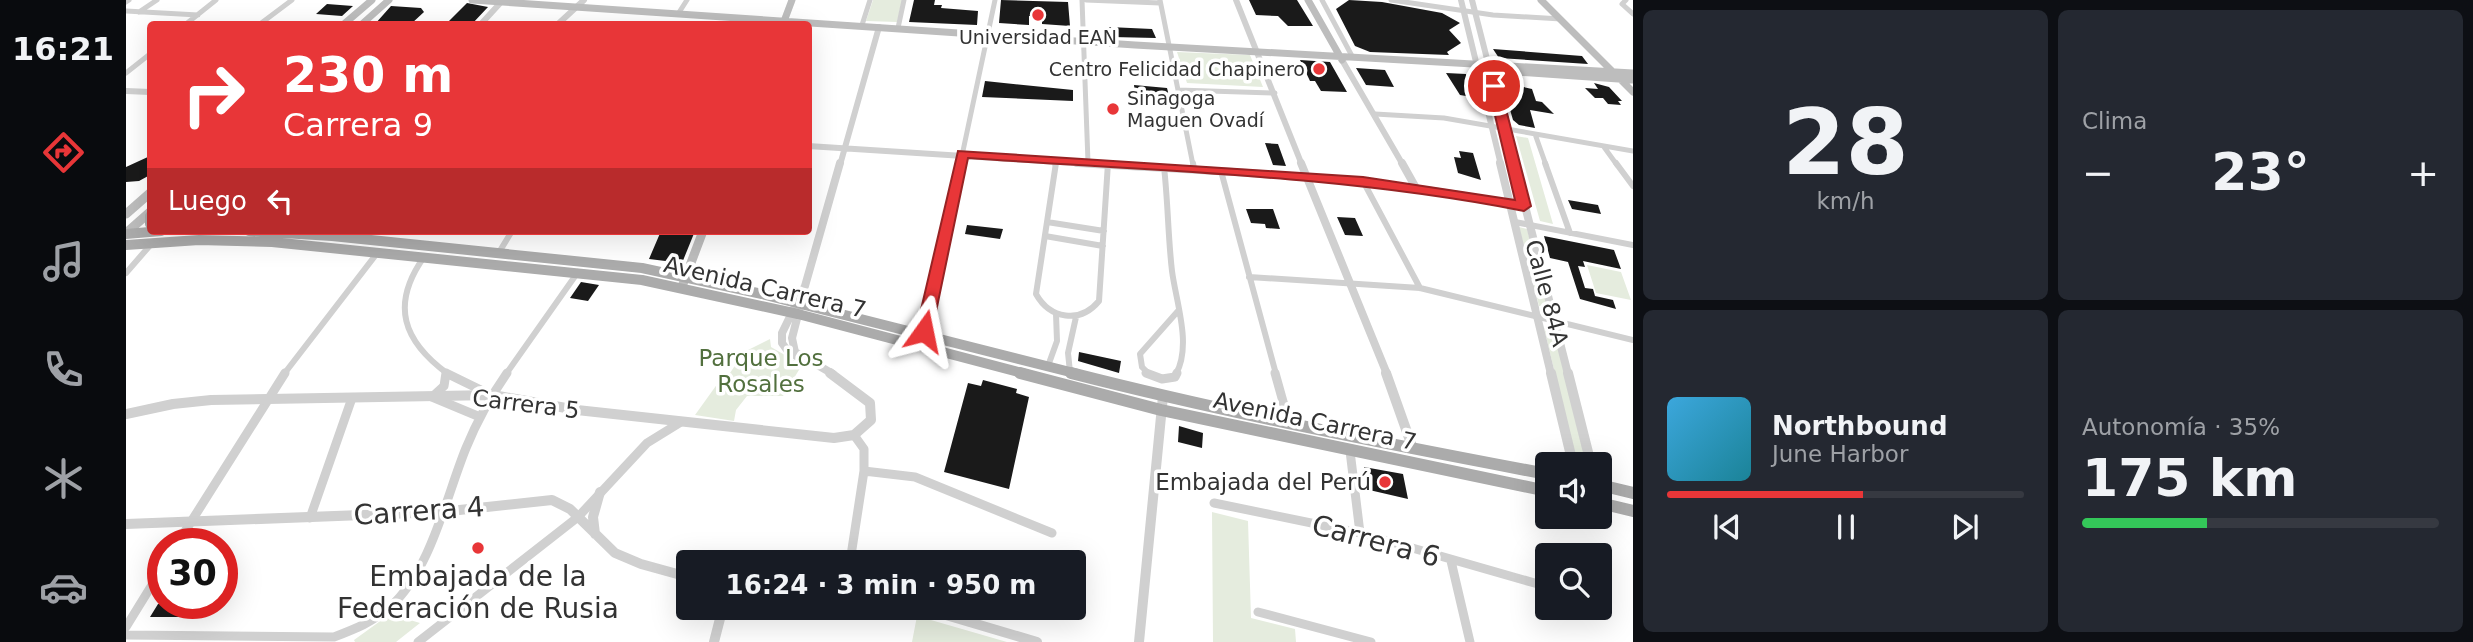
<!DOCTYPE html>
<html lang="es">
<head>
<meta charset="utf-8">
<style>
	:root { --surface:#171b24; --page:#242831; --text:#f1f3f6; --muted:#9ea1a6; --line:#363941; --accent:#e83638 }
	body { margin:0; font-family:"DejaVu Sans",sans-serif; background:var(--page); color:var(--text); height:100vh; display:flex; flex-direction:column; font-size:26px; white-space:nowrap }
	* { box-sizing:border-box; margin:0 }
	p { font-size:23px; color:var(--muted) }
	.icon { flex:none; width:38px; height:38px; fill:none; stroke:currentColor; stroke-width:2; stroke-linecap:round; stroke-linejoin:round }
	.map { position:relative; flex:1; overflow:hidden }
	.side { display:flex; flex-direction:column; gap:10px; padding:10px; background:#0d0f14; width:840px }
	.side>* { flex:none }
	.guide { position:absolute; left:21px; top:21px; width:665px; height:214px; border-radius:7px; box-shadow:0 7px 28px #0002; background:#e83638; color:#fff; overflow:hidden }
	.controls { position:absolute; left:1409px; top:452px; display:grid; gap:14px }
	.controls a { display:grid; place-items:center; width:77px; height:77px; border-radius:7px; background:var(--surface); box-shadow:0 7px 28px #0002; font-size:35px }
	.speed { position:absolute; left:21px; top:528px; display:flex; gap:14px; font-size:35px; font-weight:700; text-align:center }
	.speed>* { display:grid; place-content:center; width:91px; height:91px; border-radius:50%; background:var(--surface); box-shadow:0 7px 28px #0002; line-height:1 }
	.speed .limit { border:10px solid #d22; background:#fff; color:#111 }
	.pin { position:absolute; display:grid; place-items:center; width:60px; height:60px; color:#fff; margin:-30px; border:4px solid #fff; border-radius:50%; box-shadow:0 2px 7px #0007 }
	.me { position:absolute; width:77px; margin:-38px; rotate:12deg; stroke-linejoin:round; filter:drop-shadow(0 0 5px #0008) }
	.turn { display:flex; align-items:center; gap:24px; height:147px; padding:0 21px; font-size:32px }
	.turn .icon { width:91px; height:91px; stroke-width:2.5 }
	.turn b { display:block; font-size:49px; line-height:60px }
	.then { display:flex; align-items:center; height:66px; padding:0 21px; background:#0003; gap:14px; font-size:26px }
	.big { font-size:52px; font-weight:700; line-height:1.1 }
	.side .widget { flex:1; display:flex; flex-direction:column; justify-content:center; gap:10px; min-width:0; padding:0 24px; border-radius:10px; background:var(--page) }
	.side .dial { align-items:center; gap:0 }
	.dial b { font-size:91px; line-height:1 }
	.song { display:flex; align-items:center; gap:21px }
	.cover { width:84px; height:84px; border-radius:10px; background:linear-gradient(135deg,hsl(200 70% 55%),hsl(190 70% 35%)) }
	.played { height:7px; border-radius:4px; background:linear-gradient(90deg,var(--accent) 55%,var(--line) 55%) }
	.keys { display:flex; justify-content:space-around; direction:ltr }
	.heat { display:flex; justify-content:space-between; align-items:center; font-size:38px; direction:ltr }
	.charge { height:10px; border-radius:5px; background:linear-gradient(90deg,#34c759 35%,var(--line) 0) }
	.side .tiles { flex:1; display:grid; gap:10px; grid-template-columns:repeat(2,1fr) }
	.trip { position:absolute; left:550px; top:550px; width:410px; height:70px; border-radius:7px; background:var(--surface); box-shadow:0 7px 28px #0002; font-weight:700; line-height:70px; text-align:center }
	main { display:flex; flex:1; min-height:0 }
	.tabs { display:flex; flex-direction:column; width:126px; justify-content:space-around; align-items:center; background:#090b0e; color:var(--muted) }
	.tabs .icon { width:49px; height:49px }
	.tabs .on { color:var(--accent) }
	.tabs b { font-size:32px; color:var(--text) }
	.map>svg:first-child { display:block }
	.green { fill:#e5ecde }
	.building { fill:#1a1a1a }
	.lines { fill:none; stroke-linecap:round; stroke-linejoin:round }
	.minor-far2 { stroke:#d0d0d0; stroke-width:5 }
	.minor-far1 { stroke:#d0d0d0; stroke-width:6 }
	.minor { stroke:#d0d0d0; stroke-width:9 }
	.tertiary-far2 { stroke:#d0d0d0; stroke-width:6 }
	.tertiary-far1 { stroke:#d0d0d0; stroke-width:8 }
	.tertiary { stroke:#d0d0d0; stroke-width:10 }
	.secondary-far1 { stroke:#bdbdbd; stroke-width:7 }
	.secondary { stroke:#bdbdbd; stroke-width:9 }
	.primary-far1 { stroke:#ababab; stroke-width:10 }
	.primary { stroke:#ababab; stroke-width:12 }
	.route { fill:#e83638; stroke:#972324; stroke-width:2 }
	.poi-dot { fill:#e83638; stroke:#fff; stroke-width:2.5 }
	.labels { text-anchor:middle; dominant-baseline:central; stroke-width:7; stroke-linejoin:round; paint-order:stroke }
	.far-poi-label { font-size:19px; fill:#333; stroke:#fff }
	.street-label { font-size:23px; fill:#333; stroke:#fff }
	.park-label { font-size:23px; fill:#52703e; stroke:#fff }
	.poi-label { font-size:23px; fill:#333; stroke:#fff; text-anchor:end }
	.near-street-label { font-size:28px; fill:#333; stroke:#fff }
	.near-poi-label { font-size:28px; fill:#333; stroke:#fff }
</style>
</head>
<body>
<main>
<nav class="tabs">
<b>16:21</b>
<svg class="icon on" aria-label="directions" viewBox="0 0 24 24"><path d="M12 3l9 9-9 9-9-9zM9 14v-3h6M13 9l2 2-2 2"/></svg>
<svg class="icon" aria-label="music" viewBox="0 0 24 24"><path d="M9 18V5l10-2v13"/><circle cx="6" cy="18" r="3"/><circle cx="16" cy="16" r="3"/></svg>
<svg class="icon" aria-label="phone" viewBox="0 0 24 24"><path d="M5 4h4l2 5-3 2q2 4 5 5l2-3 5 2v4C11 20 4 13 5 4z"/></svg>
<svg class="icon" aria-label="climate" viewBox="0 0 24 24"><path d="M12 3v18M4 7l16 10M4 17L20 7"/></svg>
<svg class="icon" aria-label="car" viewBox="0 0 24 24"><path d="M5 17H2v-5l4-1 3-4h7l3 4 3 1v5h-3M9 17h6M6 11h13"/><circle cx="7" cy="17" r="2"/><circle cx="17" cy="17" r="2"/></svg>
</nav>
<div class="map">
<svg width="1507" height="642" viewBox="0 0 1507 642">
	<rect width="100%" height="100%" fill="#fff"/>
	<!-- green -->
	<path class="green" d="M747 0H776L771 22 740 21Z
		M1051 52 1124 55 1137 87 1061 83Z
		M1390 136 1402 138 1427 224 1414 221Z
		M1393 227 1401 229 1422 308 1413 306Z
		M1461 265 1495 272 1505 300 1470 293Z
		M1418 328 1428 330 1461 464 1450 461Z
		M644 339 645 347 676 365 657 396H621L610 410 608 421 569 415 592 383 600 379 618 352Z
		M1086 512 1122 521 1125 618 1169 629 1170 642H1087Z
		M264 614 294 623 270 642H229L228 640Z
		M791 616 881 642H786Z"/>
	<!-- building -->
	<path class="building" d="M788 0H809L808 5H816L815 8 852 11 851 25 783 22Z
		M875 0 942 2 944 26 916 24V17L903 16V25L873 23Z
		M1123 0H1171L1187 26H1162L1152 16 1130 15Z
		M1223 0 1256 2 1316 13 1334 23 1323 30 1335 43 1321 52 1323 55 1244 52 1229 46 1210 9Z
		M341 3 362 7 346 24H320Z
		M201 4 227 6 216 16 190 14Z
		M265 6 295 8 298 12 285 24H249Z
		M983 27 1026 29 1030 38 986 37Z
		M1367 49 1456 56 1462 64 1373 58Z
		M1174 60 1204 62 1221 92 1195 91 1189 81H1184Z
		M1230 68 1259 70 1268 87 1240 85Z
		M1320 73 1340 74 1346 97 1334 95Z
		M859 81 947 90V101L856 97Z
		M1376 82 1406 89 1410 101 1416 102 1428 114 1404 110 1409 128 1393 125 1387 120Z
		M1468 83 1483 87 1496 101H1492L1495 105 1482 104 1477 98H1469L1459 88 1472 89Z
		M1008 85 1041 88 1043 96 1009 93Z
		M1139 143 1152 144 1160 166 1147 165Z
		M1333 151 1347 153 1355 180 1332 173 1328 157 1335 158Z
		M24 156V175L13 181 0 182V167Z
		M1442 200 1472 205 1475 214 1446 209Z
		M1120 209H1147L1154 229 1140 228 1139 224 1125 223Z
		M1211 217 1229 218 1237 236 1219 235Z
		M841 225 877 229 874 239 839 234Z
		M535 231H569L556 263 523 259Z
		M1418 236 1488 250 1495 269 1457 261 1459 267 1452 266 1459 288 1467 289 1469 296 1487 300 1490 309 1454 299 1442 262 1424 258Z
		M455 282 473 285 462 301 444 298Z
		M953 352 995 361 993 373 952 361Z
		M857 380 891 389 890 393 903 397 883 489 818 472 842 383 855 386Z
		M1053 426 1077 433 1076 448 1052 442Z
		M1238 467 1277 474 1282 499 1239 489Z
		M32 604H74L69 612H64L61 617H24Z"/>
	<g class="lines">
		<!-- minor-far2 -->
		<path class="minor-far2" d="M956 0 962 162
			M960 0 1034 3
			M1034 0 1067 165
			M1196 0 1226 56
			M1265 0 1367 15 1435 19
			M1500 0 1496 4 1507 14
			M0 2 3 0
			M0 11 72 15
			M13 12 31 0
			M552 14 561 0
			M60 24 90 0
			M134 24 166 0
			M736 25 744 0
			M772 28 778 0
			M0 73 24 54
			M1052 90 1149 93
			M1249 114 1318 118 1507 151
			M1409 134 1420 165
			M1478 147 1491 165
			M834 165 869 0
			M929 165 930 160"/>
		<!-- minor-far1 -->
		<path class="minor-far1" d="M930 163 910 294C924 319 954 324 973 301L982 163
			M1067 163 1068 169
			M1419 163 1444 233
			M1490 163 1507 186
			M1038 167C1042 202 1042 237 1046 271 1050 302 1066 345 1050 374
			M1095 171 1150 374
			M1237 181 1294 288
			M921 222 978 231
			M1389 222 1507 245
			M919 236 977 246
			M372 254 386 231
			M298 257C264 305 277 341 322 374
			M0 273 27 242
			M1123 277 1294 288 1507 340
			M797 336 834 163
			M922 366 931 341 930 314
			M944 372 942 353 950 317
			M158 374 252 252
			M380 374 452 272
			M1023 374 1016 367 1014 354 1052 311"/>
		<!-- minor -->
		<path class="minor" d="M320 373 363 394
			M320 373 318 386 306 397 354 417
			M1020 373 1036 379 1049 377 1051 373
			M1149 373 1163 423
			M1224 451 1234 533
			M738 471 789 477 926 533
			M1088 503 1234 533 1412 584
			M184 518 226 398
			M51 544 159 373
			M1325 561 1344 642
			M724 562 738 471V449L728 435
			M1132 612 1245 642
			M0 627 37 567
			M0 635 208 637C229 629 247 622 264 607 305 570 320 497 340 448 351 421 365 396 381 373
			M292 642 452 517 521 443 555 422"/>
		<!-- tertiary-far2 -->
		<path class="tertiary-far2" d="M1110 0 1176 165
			M1335 0 1375 165
			M1346 0 1388 165
			M355 24 377 0
			M432 24 458 0
			M1216 60 1277 165
			M0 91 24 92
			M682 146 979 165
			M714 165 753 27"/>
		<!-- tertiary-far1 -->
		<path class="tertiary-far1" d="M951 163C1100 172 1251 176 1398 207
			M1175 163 1261 374
			M1276 163 1290 188
			M1374 163 1425 374
			M1388 163 1442 374
			M672 303 674 307 666 338 669 352 707 374
			M670 356 661 350 656 343V333L679 286 714 163"/>
		<!-- tertiary -->
		<path class="tertiary" d="M1260 373 1287 449
			M1425 373 1447 464
			M1442 373 1465 464
			M0 414 47 404 85 400 367 395 451 410 708 438 728 435 745 420 744 403 704 373
			M0 524 315 512 426 500 444 509 489 553 515 564 562 577
			M469 534 467 517 474 492
			M793 607 911 642
			M588 642 597 607
			M1013 642 1037 396"/>
		<!-- secondary-far1 -->
		<path class="secondary-far1" d="M346 0 1009 45 1507 73
			M1182 0 1216 60
			M1415 0 1507 92
			M218 24 246 0
			M236 24 263 0
			M657 24 666 0
			M1376 71 1507 80"/>
		<!-- secondary -->
		<path class="secondary" d="M0 214 24 193
			M0 233 24 212
			M557 284 577 231"/>
		<!-- primary-far1 -->
		<path class="primary-far1" d="M24 216V224
			M123 231 206 236 516 268 636 294 952 374
			M0 234 35 231
			M0 245 73 240 146 242 516 280 672 314 900 374"/>
		<!-- primary -->
		<path class="primary" d="M894 373 1035 410 1421 491
			M945 373C1102 413 1262 444 1421 474
			M1474 485 1507 493
			M1474 503 1507 511"/>
	</g>
	<!-- route -->
	<path class="route" d="M1368 82 1374 86 1405 206 1398 211C1215 175 1027 171 842 158L806 331 798 337 790 331 832 151 1237 177 1389 200 1362 86Z"/>
	<!-- markers -->
	<g class="poi-dot">
		<circle cx="912" cy="15" r="7"/>
		<circle cx="1193" cy="69" r="7"/>
		<circle cx="987" cy="109" r="7"/>
		<circle cx="1259" cy="482" r="7"/>
		<circle cx="352" cy="548" r="7"/>
	</g>
	<g class="labels">
		<!-- far-poi labels -->
		<g class="far-poi-label">
			<text x="912" y="37">Universidad EAN</text>
			<text x="1179" y="69" text-anchor="end">Centro Felicidad Chapinero</text>
			<text x="1001" y="98" text-anchor="start">Sinagoga<tspan x="1001" dy="22">Maguen Ovadí</tspan></text>
		</g>
		<!-- street labels -->
		<g class="street-label">
			<text transform="translate(639 287) rotate(13)">Avenida Carrera 7</text>
			<text transform="translate(1421 293) rotate(75)">Calle 84A</text>
			<text transform="translate(400 404) rotate(7)">Carrera 5</text>
			<text transform="translate(1189 421) rotate(12)">Avenida Carrera 7</text>
		</g>
		<!-- park labels -->
		<g class="park-label">
			<text x="635" y="358">Parque Los<tspan x="635" dy="26">Rosales</tspan></text>
		</g>
		<!-- poi labels -->
		<g class="poi-label">
			<text x="1245" y="482">Embajada del Perú</text>
		</g>
		<!-- near-street labels -->
		<g class="near-street-label">
			<text transform="translate(293 511) rotate(-4)">Carrera 4</text>
			<text transform="translate(1250 541) rotate(15)">Carrera 6</text>
		</g>
		<!-- near-poi labels -->
		<g class="near-poi-label">
			<text x="352" y="576">Embajada de la<tspan x="352" dy="32">Federación de Rusia</tspan></text>
		</g>
	</g>
</svg>
<div class="controls">
<a><svg class="icon" aria-label="sound" viewBox="0 0 24 24"><path d="M4 9h4l5-4v14l-5-4H4zM17 9q2 3 0 6"/></svg></a>
<a><svg class="icon" aria-label="search" viewBox="0 0 24 24"><circle cx="10" cy="10" r="6"/><path d="M15 15l6 6"/></svg></a>
</div>
<div class="speed"><div class="limit">30</div></div>
<div class="pin" style="left:1368px;top:86px;background:#d93025"><svg class="icon" aria-label="arrive" viewBox="0 0 24 24"><path d="M6 21V4h12l-3 4 3 4H6"/></svg></div>
<svg class="me" style="left:798px;top:331px" viewBox="-20 -20 40 40"><path d="M0-17L14 15 0 8-14 15z" fill="#e83638" stroke="#fff" stroke-width="4"/></svg>
<div class="trip">16:24 · 3 min · 950 m</div>
<div class="guide">
<div class="turn"><svg class="icon" aria-label="right" viewBox="0 0 24 24"><path d="M7 20v-9h11M14 6l5 5-5 5"/></svg><div><b>230 m</b>Carrera 9</div></div>
<div class="then">Luego<svg class="icon" aria-label="left" viewBox="0 0 24 24"><path d="M17 20v-9H6M10 6l-5 5 5 5"/></svg></div>
</div>
</div>
<section class="side">
<div class="tiles">
<div class="widget dial"><b>28</b><p>km/h</p></div>
<div class="widget"><p>Clima</p>
<div class="heat"><a>−</a><b class="big">23°</b><a>+</a></div>
</div>
<div class="widget">
<div class="song"><i class="cover"></i><div><b>Northbound</b><p>June Harbor</p></div></div>
<div class="played"></div>
<div class="keys"><svg class="icon" aria-label="previous" viewBox="0 0 24 24"><path d="M18 5L8 12l10 7zM5 5v14"/></svg><svg class="icon" aria-label="pause" viewBox="0 0 24 24"><path d="M8 5v14M16 5v14"/></svg><svg class="icon" aria-label="next" viewBox="0 0 24 24"><path d="M6 5l10 7-10 7zM19 5v14"/></svg></div>
</div>
<div class="widget"><p>Autonomía · 35%</p><b class="big">175 km</b><div class="charge"></div></div>
</div>
</section>
</main>
</body>
</html>
